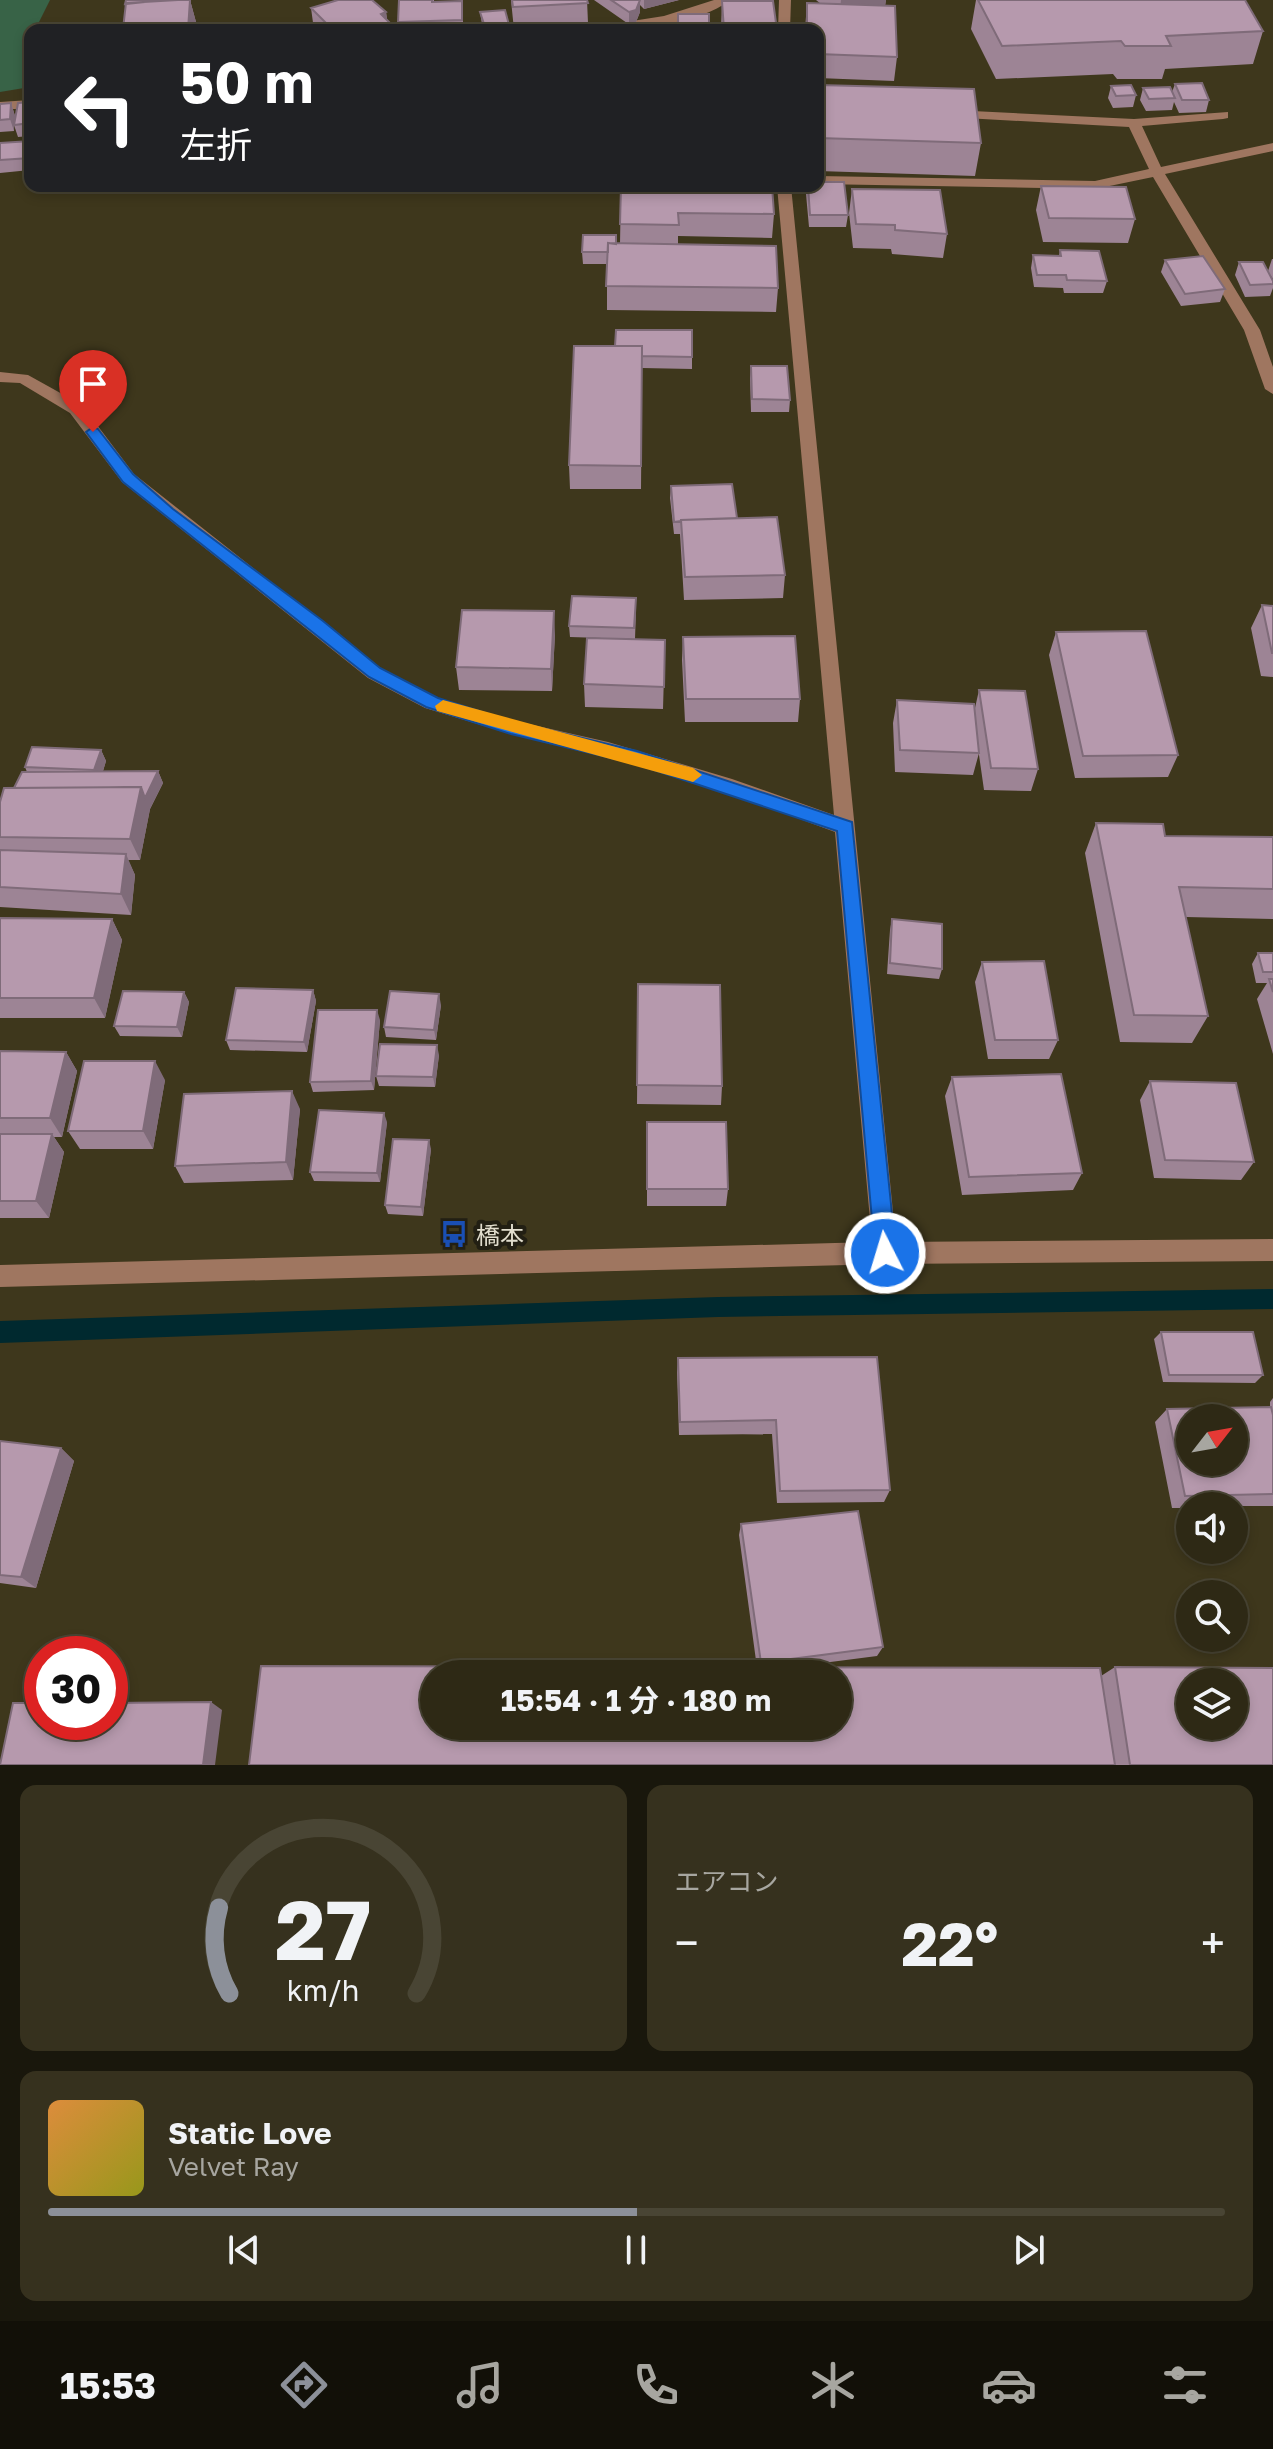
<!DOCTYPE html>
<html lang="ja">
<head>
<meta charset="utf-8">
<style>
	:root { --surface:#2e2915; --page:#36311e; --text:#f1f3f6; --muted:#a7a6a0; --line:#494534; --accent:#8c9099 }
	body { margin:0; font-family:"Golos Text","Noto Sans JP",sans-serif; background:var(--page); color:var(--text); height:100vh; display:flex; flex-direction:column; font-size:30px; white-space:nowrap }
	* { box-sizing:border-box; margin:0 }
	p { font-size:26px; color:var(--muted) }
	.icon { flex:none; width:44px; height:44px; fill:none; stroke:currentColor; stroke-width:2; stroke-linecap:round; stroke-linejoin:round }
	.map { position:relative; height:1765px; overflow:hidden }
	.side { display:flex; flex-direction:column; gap:20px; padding:20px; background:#19170c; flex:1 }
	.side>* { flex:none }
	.guide { position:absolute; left:24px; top:24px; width:800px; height:168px; border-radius:16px; box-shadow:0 4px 12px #0003,0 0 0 2px var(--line); background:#202124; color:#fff; overflow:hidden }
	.needle { width:52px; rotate:59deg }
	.buttons { position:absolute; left:1176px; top:1404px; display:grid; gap:16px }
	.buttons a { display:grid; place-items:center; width:72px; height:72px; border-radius:50%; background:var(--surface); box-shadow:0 4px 12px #0003,0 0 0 2px var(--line); font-size:40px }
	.speed { position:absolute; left:24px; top:1636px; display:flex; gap:16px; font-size:40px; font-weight:700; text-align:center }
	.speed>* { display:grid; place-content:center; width:104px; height:104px; border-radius:50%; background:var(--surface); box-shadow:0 4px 12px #0003,0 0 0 2px var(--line); line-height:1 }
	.speed .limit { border:12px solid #d22; background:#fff; color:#111 }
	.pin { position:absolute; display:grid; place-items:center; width:68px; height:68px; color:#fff; margin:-82px -34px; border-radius:50% 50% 50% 0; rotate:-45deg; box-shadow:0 0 8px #0007 }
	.pin .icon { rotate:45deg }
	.me { position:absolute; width:88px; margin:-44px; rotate:355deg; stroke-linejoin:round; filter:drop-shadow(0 0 6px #0008) }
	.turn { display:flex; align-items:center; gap:28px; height:168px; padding:0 24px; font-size:36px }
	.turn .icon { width:104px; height:104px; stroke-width:2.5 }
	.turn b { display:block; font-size:56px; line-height:68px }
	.big { font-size:60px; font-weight:700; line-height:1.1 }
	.side .widget { flex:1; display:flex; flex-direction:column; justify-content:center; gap:12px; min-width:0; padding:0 28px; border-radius:16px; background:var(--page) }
	.side .dial { align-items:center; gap:0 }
	.dial svg { height:208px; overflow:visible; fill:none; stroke:var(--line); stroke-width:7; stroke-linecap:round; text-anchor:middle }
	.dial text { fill:var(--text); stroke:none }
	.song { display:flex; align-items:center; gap:24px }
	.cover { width:96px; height:96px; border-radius:12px; background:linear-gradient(135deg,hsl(30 70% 55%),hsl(60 70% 35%)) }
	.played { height:8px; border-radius:4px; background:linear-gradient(90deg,var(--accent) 50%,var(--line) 50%) }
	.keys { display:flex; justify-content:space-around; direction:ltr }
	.heat { display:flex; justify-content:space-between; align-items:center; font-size:44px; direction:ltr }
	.side .tiles { flex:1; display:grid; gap:20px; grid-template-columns:1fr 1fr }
	.widget:last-child { grid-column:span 2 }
	.trip { position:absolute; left:420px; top:1660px; width:432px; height:80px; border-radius:40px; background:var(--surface); box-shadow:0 4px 12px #0003,0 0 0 2px var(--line); font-weight:700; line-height:80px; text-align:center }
	.tab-bar { display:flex; height:128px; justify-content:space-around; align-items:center; background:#121008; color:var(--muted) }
	.tab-bar .icon { width:56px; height:56px }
	.tab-bar .on { color:var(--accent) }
	.tab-bar b { font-size:36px; color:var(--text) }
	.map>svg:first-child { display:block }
	.green { fill:#386347 }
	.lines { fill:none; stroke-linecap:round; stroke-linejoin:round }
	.stream { fill:#00292f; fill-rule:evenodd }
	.minor { fill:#9f7660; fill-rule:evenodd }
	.wall { fill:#9d8495 }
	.shaded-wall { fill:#7f6b79 }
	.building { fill:#b699ad; stroke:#7f6b79; stroke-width:2; fill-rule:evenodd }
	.route { fill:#1a73e8; stroke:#114b97; stroke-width:2 }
	.slow { fill:#f59e0b }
	.labels { text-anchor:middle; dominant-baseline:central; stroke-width:8; stroke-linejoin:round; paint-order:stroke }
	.poi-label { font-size:24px; fill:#e1ddcd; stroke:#221f13; text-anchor:start }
</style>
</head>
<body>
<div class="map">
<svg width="1273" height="1765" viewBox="0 0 1273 1765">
	<rect width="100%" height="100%" fill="#3e371c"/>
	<!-- green -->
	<path class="green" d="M0 0H50L35 30H30V87L0 92Z"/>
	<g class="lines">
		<!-- stream -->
		<path class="stream" d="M1273 1289V1309L718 1317 0 1343V1321L718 1297Z"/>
		<!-- minor -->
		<path class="minor" d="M714 0H730C699 25 633 30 594 30L600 26 664 16Z
			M779 0H791L790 30H778Z
			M30 100V108L0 110V102Z
			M952 110 1134 119 1228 112V118L1223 119 1142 126 1161 167 1273 143V151L1165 174 1260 330 1273 367V394L1265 389 1244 330 1153 177 1095 189 818 184V176L1095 181 1149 169 1129 127 947 117V111Z
			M777 186H791L896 1242 1273 1239V1261L885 1264 0 1287V1265L872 1242 835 832 721 790 608 756 511 734 425 708 368 678 122 482 70 413 20 383 0 382V372L28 375 82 405 134 474 380 668 438 698 511 720 608 742 732 779 834 815Z"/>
	</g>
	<!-- wall -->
	<path class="wall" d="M190 0 196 22 195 30H124L126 8 125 4Z
		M399 0H434V2L463 13V30H399L398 22Z
		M511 0H587L588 23 619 24 627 23 594 0H679L644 9 640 5V12L636 22 565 28 514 30Z
		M816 0H886L885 6 897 57 894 81 818 78V30H805L807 3 821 4Z
		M976 0H1245L1263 31 1253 64 1165 69 1162 79H1117L1113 74 996 79 971 29Z
		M722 1 777 30H721Z
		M311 8 386 12 387 19 393 26V30H314Z
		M480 12 509 25V30H483Z
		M678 14H709V30H678Z
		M818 82 981 143 975 176 818 171Z
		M1175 84 1209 100 1206 112 1179 113 1174 102 1172 110 1146 111 1140 100 1143 88 1172 92Z
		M1111 86 1136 95 1133 107 1113 108 1108 98Z
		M30 102V136L18 137 14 125V131L0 132V104L11 103 15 116Z
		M30 141V170L0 173V143Z
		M621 186 774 214 772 238 678 236V244L778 288 776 312 607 310V264H583L582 252 620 244Z
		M807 186H818L848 215 846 227H809L806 194Z
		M1041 186 1135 219 1128 243 1043 242 1036 210Z
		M852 189 947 234 943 258 892 254 891 249 853 248 849 213Z
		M1060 250 1107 281 1103 293H1064L1063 288 1034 287 1031 268 1033 255 1059 256Z
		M1272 259H1273V279L1270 275 1273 281V288L1270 296 1245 297 1235 275 1239 262 1268 271Z
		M1165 260 1225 289 1220 302 1181 306 1161 272Z
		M615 346 692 357V369L642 368 641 489H570L569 465Z
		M751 366 790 400 789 412H751L750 378Z
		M671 486 737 518 785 575 783 598 684 600 680 534H674L670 498Z
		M1262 605 1273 606V677L1261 676 1251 628Z
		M636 610 635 639 570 637 569 626Z
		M1056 632 1178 755 1168 777 1075 778 1049 655Z
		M555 634 552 691 459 690 456 667Z
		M683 637 800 699 798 722H685L682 660Z
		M665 640 663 709 585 707 584 684Z
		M979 690 1038 769 1031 791 984 790 978 748 979 753 973 775 895 772 893 723 897 700 975 708Z
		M101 750 106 761 103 771H158L163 783 150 809 140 860H128L135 875 131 915 0 907V802L14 788 27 772 25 767Z
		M1096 823 1165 836 1273 837V919L1186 917 1208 1016 1192 1043 1120 1042 1085 853Z
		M0 918 112 919 122 940 105 1018H0Z
		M892 919 942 969 939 979 887 974 890 930Z
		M1258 953H1273V1054L1257 999 1267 983H1256L1252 964Z
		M982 962 1058 1040 1049 1059H988L975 982Z
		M638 984 722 1086 721 1105 637 1104Z
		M313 990 316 1001 307 1052 230 1050 226 1040Z
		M184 992 189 1002 182 1037 120 1036 114 1026Z
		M441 1005 436 1040 386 1037 384 1027Z
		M380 1020 374 1090 313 1092 310 1082Z
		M0 1051 66 1052 77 1071 62 1137H54L64 1152 49 1218H0Z
		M439 1055 435 1087 379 1086 376 1076Z
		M952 1077 1082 1173 1073 1190 962 1195 945 1096Z
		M165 1080 153 1149H80L68 1131Z
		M1150 1081 1254 1162 1241 1180 1154 1178 1140 1100Z
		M300 1109 293 1180 184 1183 175 1166Z
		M387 1122 380 1182 314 1181 310 1172Z
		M647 1122 728 1189 726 1206H647Z
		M431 1149 423 1216 388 1214 385 1205Z
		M1161 1332 1263 1375 1255 1383 1163 1382 1154 1339Z
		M678 1358 890 1490 884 1502 777 1503 772 1434 679 1435 677 1372Z
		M1273 1398V1506H1190V1508H1172L1155 1422 1167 1409 1270 1407V1402Z
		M0 1441 61 1448 74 1461 36 1588 0 1583Z
		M741 1524 883 1647 877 1656 784 1668 1101 1676 1115 1667 1273 1765H249L757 1668 739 1535Z"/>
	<!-- shaded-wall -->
	<path class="shaded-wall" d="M190 0 196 22 195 30H188Z
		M640 0V12L636 22 629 24V12Z
		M644 0H679L644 9Z
		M841 0H886L885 6 839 19Z
		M386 12 388 27 393 26V30H378L381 14Z
		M11 103 15 116 14 131 10 119Z
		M554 611 555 634 552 691 551 669Z
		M101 750 106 761 100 781 94 770Z
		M158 771 163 783 150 809 145 798Z
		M141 787 150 809 140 860 130 839Z
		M126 854 135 875 131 915 121 894Z
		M112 919 122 940 105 1018 94 998Z
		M313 990 316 1001 307 1052 304 1042Z
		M184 992 189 1002 182 1037 177 1027Z
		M439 994 441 1005 436 1040 434 1030Z
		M377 1010 380 1020 374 1090 371 1081Z
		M437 1045 439 1055 435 1087 433 1077Z
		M66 1052 77 1071 62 1137 50 1118Z
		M155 1061 165 1080 153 1149 143 1131Z
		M292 1091 300 1109 293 1180 286 1162Z
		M384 1113 387 1122 380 1182 377 1173Z
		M52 1134 64 1152 49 1218 36 1201Z
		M429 1140 431 1149 423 1216 421 1207Z
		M61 1448 74 1461 36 1588 21 1577Z
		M211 1702 222 1710 215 1765H203Z"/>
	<!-- building -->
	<path class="building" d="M126 0H164L125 4Z
		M178 0H190L188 30H156V27L123 29 126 3Z
		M338 0H372L386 12 381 14 393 26 378 30H333L311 8Z
		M399 0H432V2L462 1V20L398 22Z
		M512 0H587L588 3 513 7Z
		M611 0H640L636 10 629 12Z
		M978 0H1245L1263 31 1166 36 1171 46H1125L1121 41 1002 46Z
		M722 1H773L777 30H724Z
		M807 3 895 6 897 57 818 54V30H807Z
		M505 10 509 25 485 27 480 12Z
		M678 14H709V25L678 24Z
		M565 23 650 24V30H565Z
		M619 23H649V24H619Z
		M1202 83 1209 100H1182L1175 84Z
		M818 85 974 89 981 143 818 138Z
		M1131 85 1136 95 1116 96 1111 86Z
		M1170 87 1175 98 1149 99 1143 88Z
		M30 102V123L14 125 18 103Z
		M11 103 10 119 0 120V104Z
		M30 141V158L0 160V143Z
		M818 182H844L848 215H810L808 186H818Z
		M621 186H772L774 214 678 213 679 225 620 224Z
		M1041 186 1126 187 1135 219 1049 218Z
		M852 189 940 190 947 234 895 230V225L856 224Z
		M583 235H616V244L608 243V252H582Z
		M608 243 776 246 778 288 606 286Z
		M1060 250 1099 251 1107 281 1067 280 1066 275H1037L1033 255 1061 256Z
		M1203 256 1225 289 1185 294 1165 260Z
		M1239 262H1263L1273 281V284L1250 285Z
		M616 330H692V357L642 356V346H615Z
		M574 346H642L641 466 569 465Z
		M751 366H787L790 400 752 399Z
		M732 484 737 518 681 520V521L674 522 671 486Z
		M777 517 785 575 685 577 681 520Z
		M572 596 636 598 634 628 569 626Z
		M1262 605 1273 606V653H1272Z
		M462 610 554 611 551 669 456 667Z
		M1146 631 1178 755 1083 756 1056 632Z
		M795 636 800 699H686L683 637Z
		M587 638 665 640 664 687 584 684Z
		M979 690 1025 691 1038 769 991 768Z
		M897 700 974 704 979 753 900 750Z
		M32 747 101 750 94 770 25 767Z
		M158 771 145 798 141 787 14 788 22 772Z
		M141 787 130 839 0 837V802L4 788Z
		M1096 823 1163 824 1165 836 1273 837V889L1179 887 1208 1016 1134 1015Z
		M0 850 126 854 121 894 0 887Z
		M0 918 112 919 94 998H0Z
		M892 919 942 924V969L890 963Z
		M1258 953H1273V972H1263Z
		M1044 961 1058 1040H995L982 962Z
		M1269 979H1273V992Z
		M638 984 720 985 722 1086 637 1085Z
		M236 988 313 990 304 1042 226 1040Z
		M123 991 184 992 177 1027 114 1026Z
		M390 991 439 994 434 1030 384 1027Z
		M318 1010H377L371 1081 310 1082Z
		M380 1044 437 1045 433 1077 376 1076Z
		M0 1051 66 1052 50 1118H0Z
		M84 1061H155L143 1131H68Z
		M1061 1074 1082 1173 969 1177 952 1077Z
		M1150 1081 1236 1083 1254 1162 1165 1160Z
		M292 1091 286 1162 175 1166 184 1094Z
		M319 1110 384 1113 377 1173 310 1172Z
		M647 1122H726L728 1189H647Z
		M0 1134H52L36 1201H0Z
		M393 1139 429 1140 421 1207 385 1205Z
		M1161 1332H1253L1263 1375H1169Z
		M877 1357 890 1490 780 1491 776 1420 680 1422 678 1358Z
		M1271 1407 1273 1415V1494L1185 1496 1167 1409ZM1190 1418H1234V1462H1190Z
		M0 1441 61 1448 21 1577 0 1575Z
		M858 1511 883 1647 761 1663 741 1524Z
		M261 1666 1100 1668 1115 1765H249ZM434 1674H838V1726H434Z
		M1115 1667 1273 1668V1765H1130ZM1190 1682H1234V1726H1190Z
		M211 1702 203 1765H0L13 1703H42V1722H110V1703Z"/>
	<!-- route -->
	<path class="route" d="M93 427 98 429 133 474 173 509 323 621 380 668 438 698 511 721 637 751 852 822 896 1253 893 1260 885 1263 878 1260 875 1253 837 831 636 764 511 734 426 707 369 677 123 482 86 432Z"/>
	<!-- slow -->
	<path class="slow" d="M443 700 693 768 702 775 693 782 437 711 435 706Z"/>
	<!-- icons -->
	<defs>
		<g id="bus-bare" transform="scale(2.16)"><path d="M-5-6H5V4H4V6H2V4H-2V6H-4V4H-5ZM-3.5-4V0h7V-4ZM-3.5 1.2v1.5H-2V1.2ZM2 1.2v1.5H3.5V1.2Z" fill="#1a4fb4" stroke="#221f13" stroke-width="2.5" paint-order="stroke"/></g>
	</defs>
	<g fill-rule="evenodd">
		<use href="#bus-bare" x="454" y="1234"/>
	</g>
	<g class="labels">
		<!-- poi labels -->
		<g class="poi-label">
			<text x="476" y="1234">橋本</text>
		</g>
	</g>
</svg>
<div class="buttons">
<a><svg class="needle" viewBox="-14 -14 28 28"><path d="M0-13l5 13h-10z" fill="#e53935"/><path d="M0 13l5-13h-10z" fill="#a7a6a0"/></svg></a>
<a><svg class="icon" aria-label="sound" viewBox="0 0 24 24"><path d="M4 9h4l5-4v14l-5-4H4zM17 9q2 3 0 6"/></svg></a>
<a><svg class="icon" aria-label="search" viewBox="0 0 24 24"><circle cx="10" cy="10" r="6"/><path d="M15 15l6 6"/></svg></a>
<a><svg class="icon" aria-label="layers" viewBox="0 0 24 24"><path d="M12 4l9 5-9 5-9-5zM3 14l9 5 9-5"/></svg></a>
</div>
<div class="speed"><div class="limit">30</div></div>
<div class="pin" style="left:93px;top:432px;background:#d93025"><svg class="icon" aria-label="arrive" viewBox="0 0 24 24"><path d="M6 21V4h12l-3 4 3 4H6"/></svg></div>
<svg class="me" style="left:885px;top:1253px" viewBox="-20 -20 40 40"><circle r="17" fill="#1a73e8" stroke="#fff" stroke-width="3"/><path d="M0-11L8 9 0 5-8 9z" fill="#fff"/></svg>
<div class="trip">15:54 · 1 分 · 180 m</div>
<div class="guide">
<div class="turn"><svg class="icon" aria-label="left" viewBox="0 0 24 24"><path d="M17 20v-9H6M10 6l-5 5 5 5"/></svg><div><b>50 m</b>左折</div></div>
</div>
</div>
<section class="side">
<div class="tiles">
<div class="widget dial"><svg viewBox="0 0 100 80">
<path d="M14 69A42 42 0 1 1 86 69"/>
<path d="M14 69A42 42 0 0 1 10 36" stroke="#8c9099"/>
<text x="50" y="56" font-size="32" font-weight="700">27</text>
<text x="50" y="72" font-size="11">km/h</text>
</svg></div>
<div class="widget"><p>エアコン</p>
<div class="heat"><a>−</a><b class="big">22°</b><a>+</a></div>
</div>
<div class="widget">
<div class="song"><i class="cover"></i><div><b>Static Love</b><p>Velvet Ray</p></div></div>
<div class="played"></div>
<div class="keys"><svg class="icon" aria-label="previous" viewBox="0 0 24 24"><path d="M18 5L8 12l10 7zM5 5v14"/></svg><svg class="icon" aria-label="pause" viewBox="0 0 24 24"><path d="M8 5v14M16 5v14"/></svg><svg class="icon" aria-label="next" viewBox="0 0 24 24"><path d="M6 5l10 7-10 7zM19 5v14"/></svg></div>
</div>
</div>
</section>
<nav class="tab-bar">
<b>15:53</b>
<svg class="icon on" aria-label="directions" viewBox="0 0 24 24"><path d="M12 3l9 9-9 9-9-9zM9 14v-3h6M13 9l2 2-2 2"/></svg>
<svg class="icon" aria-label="music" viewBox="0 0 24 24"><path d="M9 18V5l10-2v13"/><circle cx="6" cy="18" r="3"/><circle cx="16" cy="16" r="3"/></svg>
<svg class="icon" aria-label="phone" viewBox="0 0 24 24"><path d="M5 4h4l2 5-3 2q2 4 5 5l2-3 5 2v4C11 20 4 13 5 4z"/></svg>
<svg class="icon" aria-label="climate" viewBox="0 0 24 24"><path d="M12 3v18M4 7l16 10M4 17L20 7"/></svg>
<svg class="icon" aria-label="car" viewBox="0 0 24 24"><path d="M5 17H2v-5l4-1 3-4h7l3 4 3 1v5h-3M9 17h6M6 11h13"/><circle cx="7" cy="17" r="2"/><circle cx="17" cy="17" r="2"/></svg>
<svg class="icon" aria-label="filters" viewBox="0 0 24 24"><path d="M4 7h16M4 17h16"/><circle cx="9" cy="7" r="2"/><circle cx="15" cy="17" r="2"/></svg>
</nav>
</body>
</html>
